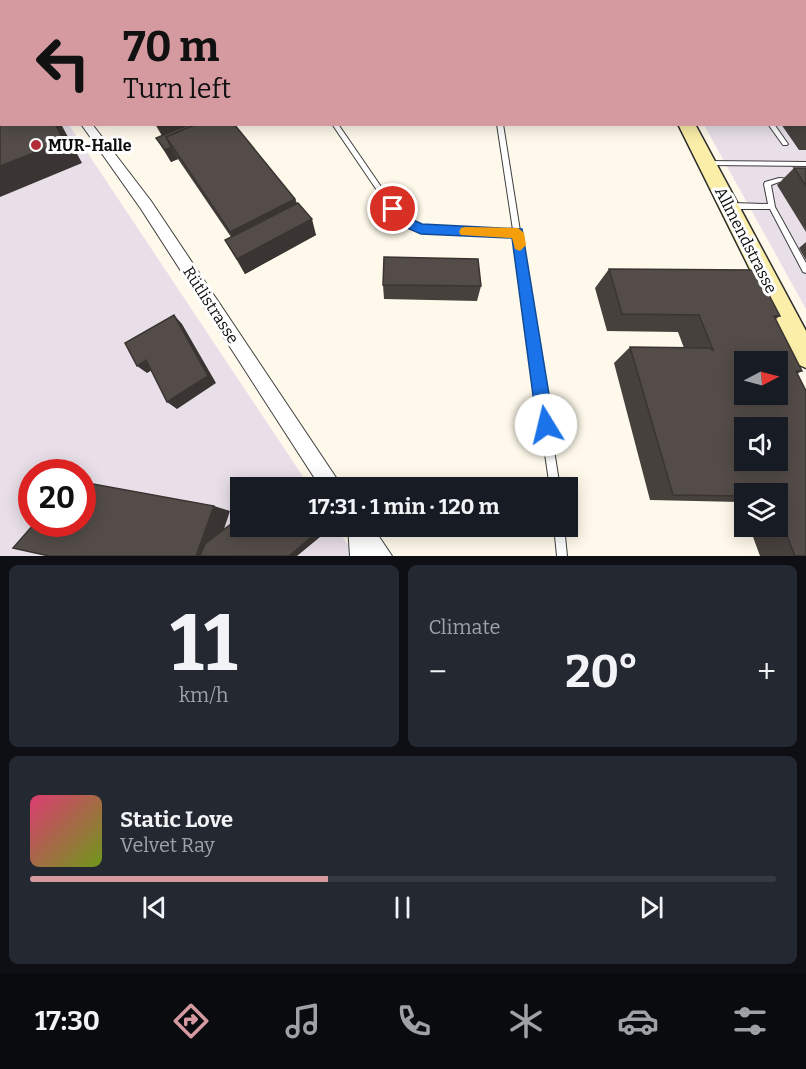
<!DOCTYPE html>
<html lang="en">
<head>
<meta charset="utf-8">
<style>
	:root { --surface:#171b24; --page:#242831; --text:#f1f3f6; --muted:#9ea1a6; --line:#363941; --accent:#d599a0 }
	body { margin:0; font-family:Bitter,serif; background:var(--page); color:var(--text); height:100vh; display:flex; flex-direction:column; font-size:22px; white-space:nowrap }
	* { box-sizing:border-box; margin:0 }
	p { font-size:20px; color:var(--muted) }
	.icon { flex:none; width:33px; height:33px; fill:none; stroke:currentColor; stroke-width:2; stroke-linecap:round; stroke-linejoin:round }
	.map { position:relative; height:556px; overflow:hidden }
	.drawer { display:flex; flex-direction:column; gap:9px; padding:9px; background:#0d0f14; flex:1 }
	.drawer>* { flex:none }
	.top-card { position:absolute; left:0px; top:0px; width:807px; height:126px; box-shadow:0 3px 15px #0003; background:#d599a0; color:#111; overflow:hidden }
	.needle { width:39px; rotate:84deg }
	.controls { position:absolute; left:734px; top:351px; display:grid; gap:12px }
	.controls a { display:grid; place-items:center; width:54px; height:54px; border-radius:0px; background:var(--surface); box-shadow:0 3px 15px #0003; font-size:30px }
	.speed { position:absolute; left:18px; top:459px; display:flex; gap:12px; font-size:30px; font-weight:700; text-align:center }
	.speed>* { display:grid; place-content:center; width:78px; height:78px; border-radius:50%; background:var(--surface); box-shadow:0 3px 15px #0003; line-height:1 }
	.speed .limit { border:9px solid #d22; background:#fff; color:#111 }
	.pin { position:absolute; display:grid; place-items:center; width:51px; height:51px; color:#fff; margin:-26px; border:3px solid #fff; border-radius:50%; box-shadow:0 2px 6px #0007 }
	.me { position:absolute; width:66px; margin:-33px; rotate:351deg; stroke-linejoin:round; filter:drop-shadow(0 0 4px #0008) }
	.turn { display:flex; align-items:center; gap:21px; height:126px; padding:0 24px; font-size:27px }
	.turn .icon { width:78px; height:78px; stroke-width:2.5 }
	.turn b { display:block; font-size:42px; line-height:51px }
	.big { font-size:45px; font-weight:700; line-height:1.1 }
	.drawer .tile { flex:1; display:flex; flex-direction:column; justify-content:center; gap:9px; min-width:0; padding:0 21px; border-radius:9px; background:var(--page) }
	.drawer .dial { align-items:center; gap:0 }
	.dial b { font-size:78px; line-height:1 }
	.song { display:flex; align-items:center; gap:18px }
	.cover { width:72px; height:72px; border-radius:9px; background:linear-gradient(135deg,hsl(340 70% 55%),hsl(80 70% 35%)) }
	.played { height:6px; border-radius:3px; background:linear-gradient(90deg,var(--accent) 40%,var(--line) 40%) }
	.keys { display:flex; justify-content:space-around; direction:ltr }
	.heat { display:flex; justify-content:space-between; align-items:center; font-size:33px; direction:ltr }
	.drawer .tiles { flex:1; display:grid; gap:9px; grid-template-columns:1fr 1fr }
	.tile:last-child { grid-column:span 2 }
	.trip { position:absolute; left:230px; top:477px; width:348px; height:60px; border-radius:0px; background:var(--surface); box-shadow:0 3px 15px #0003; font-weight:700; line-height:60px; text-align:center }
	.menu { display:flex; height:96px; justify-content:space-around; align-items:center; background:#090b0e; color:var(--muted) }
	.menu .icon { width:42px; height:42px }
	.menu .on { color:var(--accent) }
	.menu b { font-size:27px; color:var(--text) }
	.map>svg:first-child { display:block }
	.industrial { fill:#e8dfe9; fill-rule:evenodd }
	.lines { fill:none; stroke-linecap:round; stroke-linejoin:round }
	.service-casing { stroke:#3e3e3e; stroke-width:2 }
	.minor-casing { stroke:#3e3e3e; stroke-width:2 }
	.secondary-casing { stroke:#2d2d2d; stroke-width:3 }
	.service { fill:#fff; fill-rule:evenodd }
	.minor { fill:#fff; fill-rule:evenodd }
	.secondary { fill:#faeea8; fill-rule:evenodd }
	.wall { fill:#47413e }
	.shaded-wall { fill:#3a3532 }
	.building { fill:#534c48; stroke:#3a3532; stroke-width:1.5; fill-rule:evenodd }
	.route { fill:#1a73e8; stroke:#114b97; stroke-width:1.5 }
	.slow { fill:#f59e0b }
	.poi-dot { fill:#b22c38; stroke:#fff; stroke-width:2 }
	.labels { text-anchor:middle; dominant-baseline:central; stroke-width:6; stroke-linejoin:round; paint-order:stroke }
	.poi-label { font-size:16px; font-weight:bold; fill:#0b0b0b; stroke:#fff; text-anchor:start }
	.street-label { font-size:16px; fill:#0b0b0b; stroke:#fff }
</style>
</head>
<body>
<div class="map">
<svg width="806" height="556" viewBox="0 0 806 556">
	<rect width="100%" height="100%" fill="#fef9ea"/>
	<!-- industrial -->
	<path class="industrial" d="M635 0H806V309L704 125 806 124V2Z
		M0 118 2 124 69 125 310 487 240 488V526L336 527 354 554 353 556H0ZM32 472H82V524H32Z"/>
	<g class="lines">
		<!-- service casing -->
		<g class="service-casing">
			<path id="service" d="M207 0H211L212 2H208Z
				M339 0H343V2H339Z
				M478 0H482L483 2H479Z
				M332 124H338L395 207 407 220 422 226 442 228 513 230 497 124H503L520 231 521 233 520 235 560 488H550L513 236 442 234 421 232 403 224 391 211Z
				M768 124H774L788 144 787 145H783Z
				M704 161 806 162V166L706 165H704Z
				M779 178 806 180V184L779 182 771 185 775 207 806 263V273L803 272 770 209H732L729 206 732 203 768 204 764 184 765 182Z
				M554 526H564L567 556H557Z"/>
		</g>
		<!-- minor casing -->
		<g class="minor-casing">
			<path id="minor" d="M31 0H39V2H31Z
				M81 124H92L151 201 343 488H321L141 209Z
				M348 526H372L392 556H350Z"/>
		</g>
		<!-- secondary casing -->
		<g class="secondary-casing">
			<path id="secondary" d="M614 0H628V2H615Z
				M678 124H695L806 331V368L797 364Z"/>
		</g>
		<!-- service -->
		<use href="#service" class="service"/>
		<!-- minor -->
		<use href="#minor" class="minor"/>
		<!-- secondary -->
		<use href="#secondary" class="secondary"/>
	</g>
	<!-- wall -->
	<path class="wall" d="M643 0H690L691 2H643Z
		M720 0H804L803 2H721Z
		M806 13V150H799L781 124H806Z
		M155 124H234L295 199 297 203 316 235 245 274 225 240 231 237 178 159 171 162 156 138 162 136Z
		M794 168H806V232L777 185Z
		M806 242V260L799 248Z
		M609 269 780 316 776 319 802 371 797 374 806 556H760L749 526H777V494H744V513L740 502 650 500 614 363 630 347 684 348 678 332 607 331 595 288Z
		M383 285 481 286 477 301 384 299Z"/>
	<!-- shaded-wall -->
	<path class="shaded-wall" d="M2 25V40H0V26Z
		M0 47H2V61L0 62Z
		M55 124H61L82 163 0 197V166Z
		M158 124 224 125 166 137 170 147 157 125Z
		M171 147 178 159 171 162 165 150Z
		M295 199 302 220 241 252 230 232Z
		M312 219 316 235 245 274 237 259Z
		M174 315 182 324 216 383 177 409 167 402Z
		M146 360 156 368 147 373 137 366Z
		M214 506 230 511 215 556H196Z
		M309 526H314L320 537 297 556H289Z"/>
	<!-- building -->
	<path class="building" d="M0 0H11L2 2 0 3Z
		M72 0H131L132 2H73Z
		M410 0H456V2H410Z
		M528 0H588L589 2H529Z
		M660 0H690L691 2H661Z
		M0 9H2V25L0 26Z
		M0 36H2V47H0Z
		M0 56H2V72H0Z
		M2 80V97L0 98V81Z
		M2 97V124H55L64 141 0 166V98Z
		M190 124H197L166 137 171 147 165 150 156 138Z
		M197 124H234L295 199 230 232 166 137Z
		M794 168H806V186Z
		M298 203 312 219 237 259 225 240Z
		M384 257 478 259 481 286 383 285Z
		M609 269 756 270 780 316H774L802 371H796L806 391V556H795L777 511V494H744V496L673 495 630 347 709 348 713 350 699 315 622 314ZM744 362H777V394H744ZM744 428H777V460H744Z
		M174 315 208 376 167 402 146 360 137 366 125 343Z
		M82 482 214 506 196 556H49L13 548 34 524H82Z
		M284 483 286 488H278Z
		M240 517V526H309L314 535 289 556H200L205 544Z"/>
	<!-- route -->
	<path class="route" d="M393 205 409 218 422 224 522 229 554 425 552 431 546 433 540 431 537 425 512 238 421 234 400 225 386 209Z"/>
	<!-- slow -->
	<path class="slow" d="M465 227 518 228 524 233 526 245 520 251 515 249 512 238 461 235 459 232 461 228Z"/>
	<!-- markers -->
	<circle class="poi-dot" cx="36" cy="145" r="6"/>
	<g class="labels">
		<!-- poi labels -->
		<g class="poi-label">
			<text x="48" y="145">MUR-Halle</text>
		</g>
		<!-- street labels -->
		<g class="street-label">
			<text transform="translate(746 240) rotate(63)">Allmendstrasse</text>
			<text transform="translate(211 305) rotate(57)">Rütlistrasse</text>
		</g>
	</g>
</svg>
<div class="controls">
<a><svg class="needle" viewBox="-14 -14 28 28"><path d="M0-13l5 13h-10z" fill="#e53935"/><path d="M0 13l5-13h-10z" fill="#9ea1a6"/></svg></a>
<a><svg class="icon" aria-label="sound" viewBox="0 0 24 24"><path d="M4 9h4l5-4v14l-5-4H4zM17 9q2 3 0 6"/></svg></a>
<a><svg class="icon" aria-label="layers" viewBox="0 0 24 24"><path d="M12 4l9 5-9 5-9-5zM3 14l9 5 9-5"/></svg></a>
</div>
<div class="speed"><div class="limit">20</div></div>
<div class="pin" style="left:393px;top:209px;background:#d93025"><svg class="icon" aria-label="arrive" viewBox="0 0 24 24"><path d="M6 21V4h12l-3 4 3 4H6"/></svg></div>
<svg class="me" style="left:546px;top:425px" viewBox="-20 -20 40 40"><circle r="19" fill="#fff"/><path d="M0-13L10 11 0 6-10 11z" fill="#1a73e8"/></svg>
<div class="trip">17:31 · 1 min · 120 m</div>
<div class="top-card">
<div class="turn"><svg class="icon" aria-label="left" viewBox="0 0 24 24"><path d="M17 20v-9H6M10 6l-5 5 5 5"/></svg><div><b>70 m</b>Turn left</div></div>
</div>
</div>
<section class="drawer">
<div class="tiles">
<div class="tile dial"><b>11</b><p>km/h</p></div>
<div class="tile"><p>Climate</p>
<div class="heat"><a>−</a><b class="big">20°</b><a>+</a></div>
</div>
<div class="tile">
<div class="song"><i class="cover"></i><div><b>Static Love</b><p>Velvet Ray</p></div></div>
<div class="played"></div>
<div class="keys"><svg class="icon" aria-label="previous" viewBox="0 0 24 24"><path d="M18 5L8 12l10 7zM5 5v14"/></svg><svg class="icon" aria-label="pause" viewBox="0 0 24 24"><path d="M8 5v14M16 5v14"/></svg><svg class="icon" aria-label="next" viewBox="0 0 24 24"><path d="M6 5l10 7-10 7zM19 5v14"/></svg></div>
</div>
</div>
</section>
<nav class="menu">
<b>17:30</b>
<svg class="icon on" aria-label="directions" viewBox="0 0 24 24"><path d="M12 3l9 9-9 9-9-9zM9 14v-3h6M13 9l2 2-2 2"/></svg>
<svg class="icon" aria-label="music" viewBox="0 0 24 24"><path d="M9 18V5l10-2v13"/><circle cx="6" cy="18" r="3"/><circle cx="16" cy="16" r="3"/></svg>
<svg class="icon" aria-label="phone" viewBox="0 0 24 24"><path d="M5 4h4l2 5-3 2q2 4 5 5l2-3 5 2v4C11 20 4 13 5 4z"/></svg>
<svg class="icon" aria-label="climate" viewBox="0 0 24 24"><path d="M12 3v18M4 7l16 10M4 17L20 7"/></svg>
<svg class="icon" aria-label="car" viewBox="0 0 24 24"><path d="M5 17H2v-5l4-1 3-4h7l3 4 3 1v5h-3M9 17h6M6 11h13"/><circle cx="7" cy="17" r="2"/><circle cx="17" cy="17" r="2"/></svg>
<svg class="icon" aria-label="filters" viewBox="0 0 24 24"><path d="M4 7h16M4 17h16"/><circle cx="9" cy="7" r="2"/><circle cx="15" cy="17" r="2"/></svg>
</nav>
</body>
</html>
